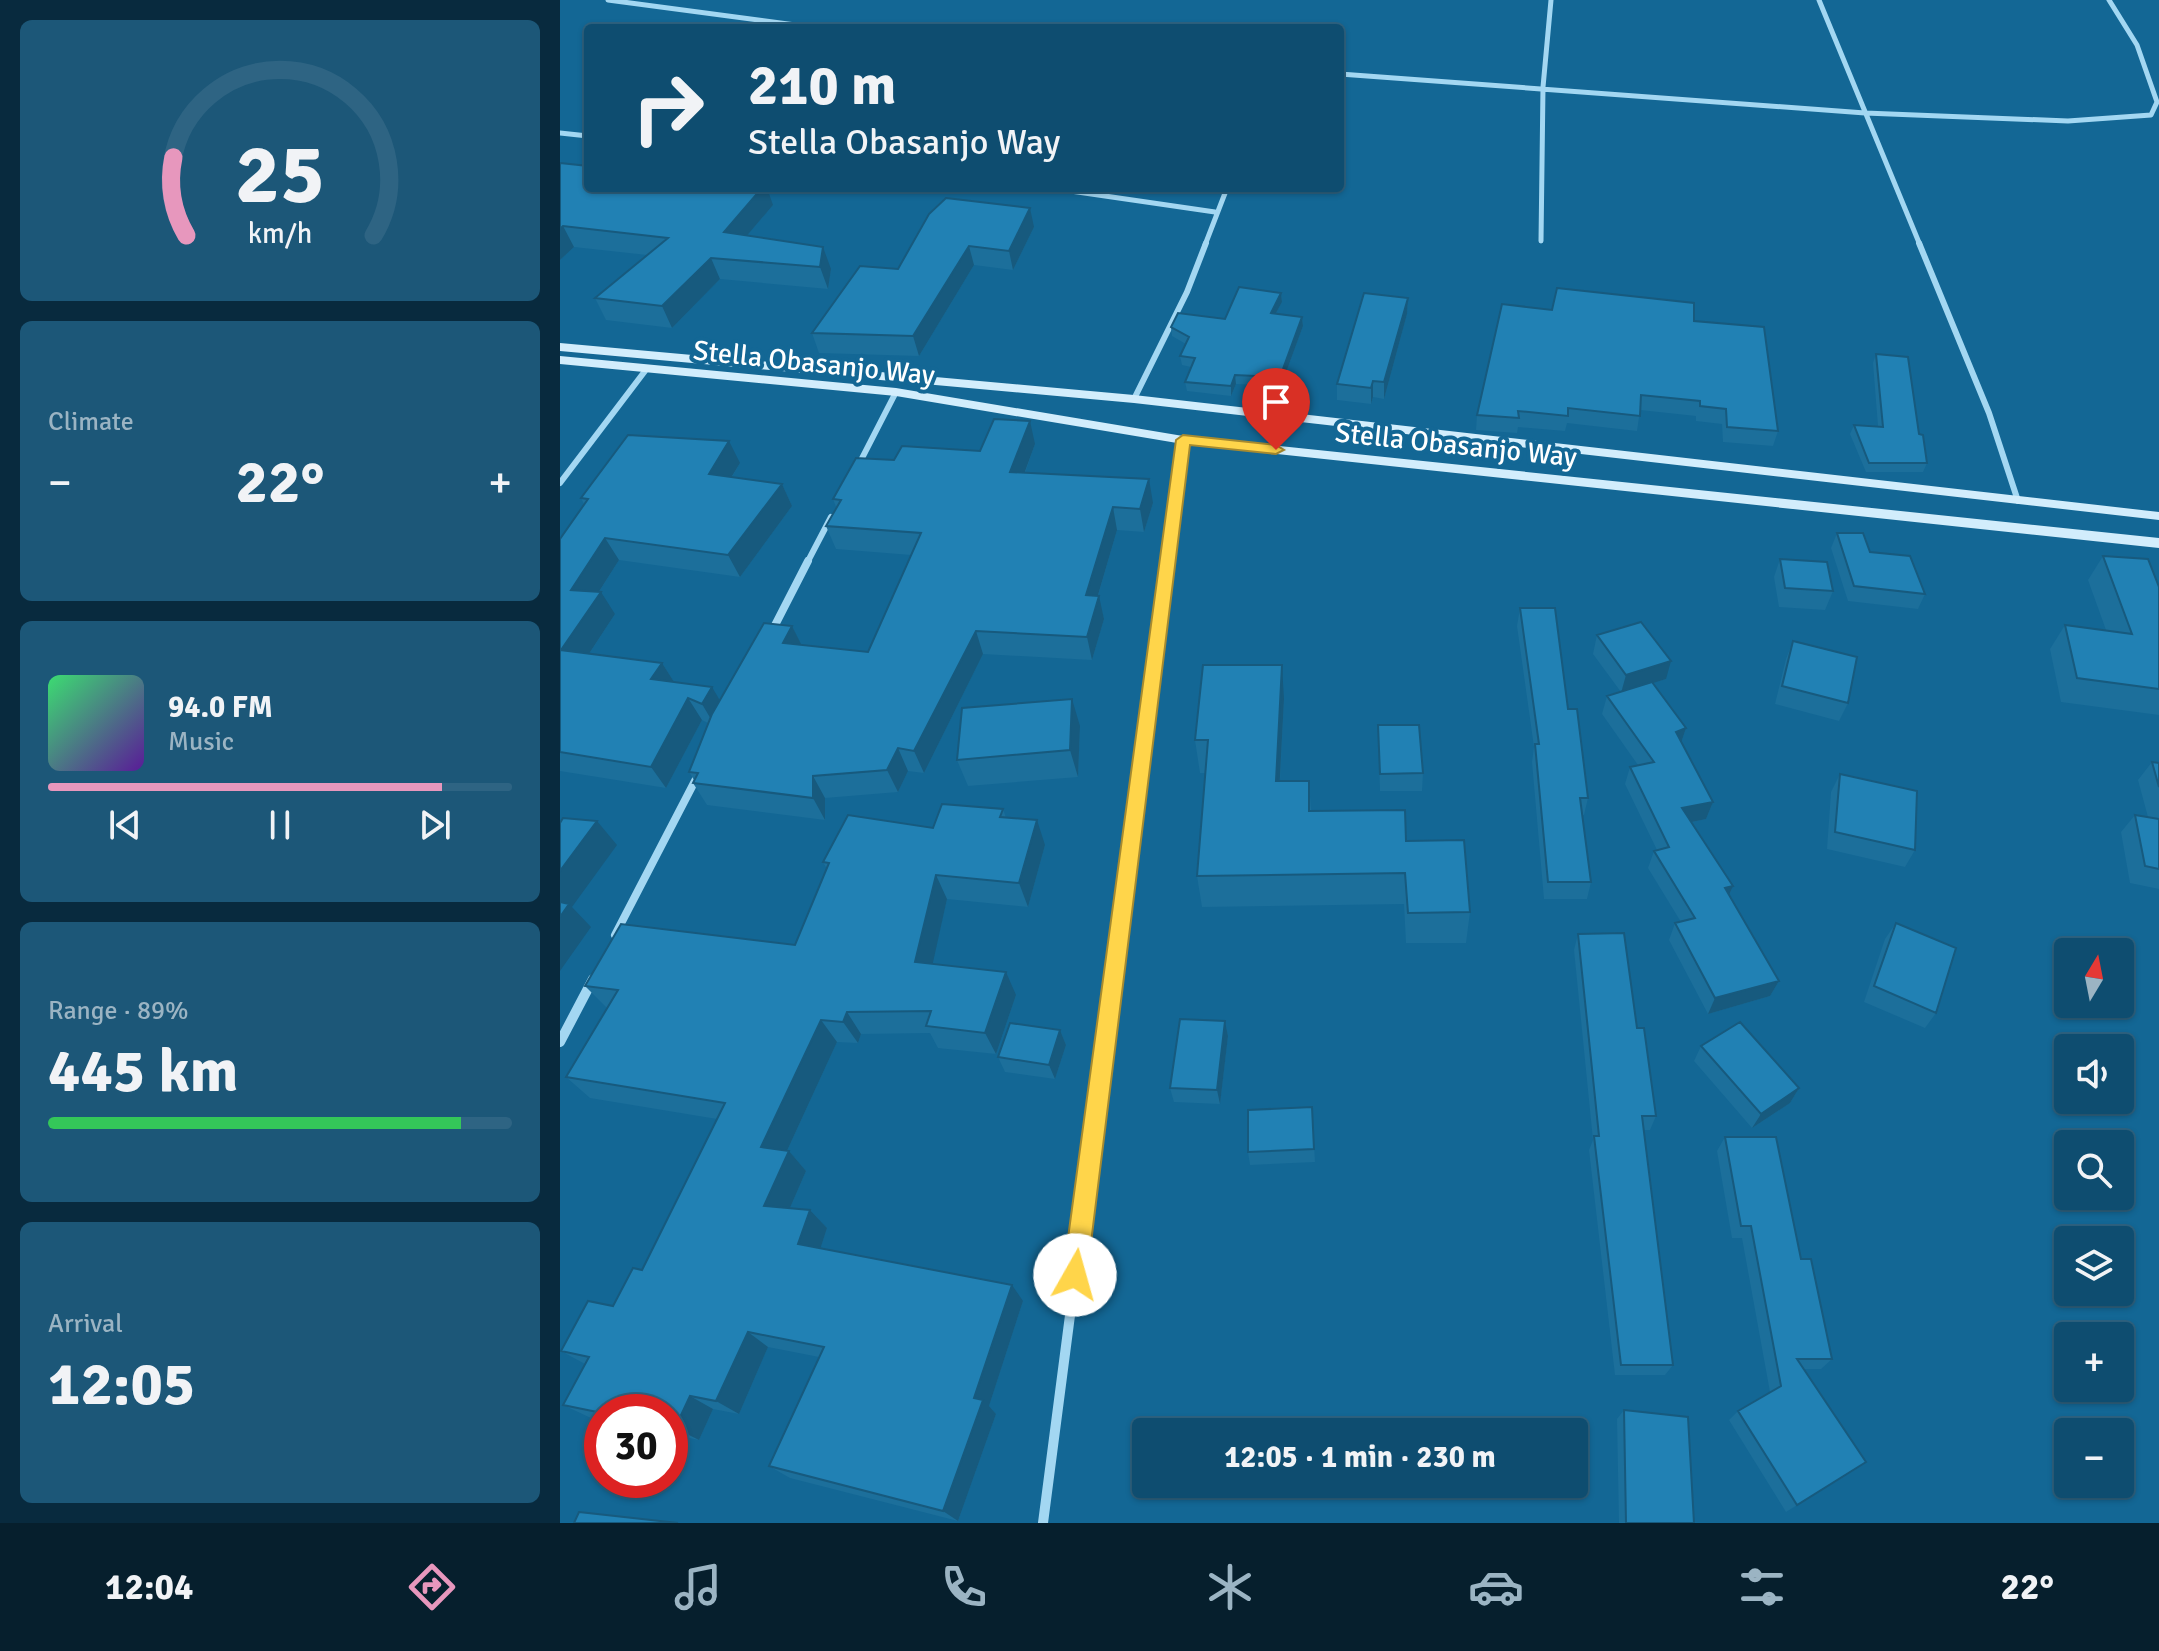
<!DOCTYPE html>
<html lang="en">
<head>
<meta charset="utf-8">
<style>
	:root { --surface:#0e4d70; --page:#1c5778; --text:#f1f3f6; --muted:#9bb4c3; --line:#2e6483; --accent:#e797bd }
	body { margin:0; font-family:Signika,sans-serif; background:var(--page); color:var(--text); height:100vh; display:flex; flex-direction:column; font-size:30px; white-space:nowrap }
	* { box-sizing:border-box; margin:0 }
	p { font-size:26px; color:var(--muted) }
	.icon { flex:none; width:44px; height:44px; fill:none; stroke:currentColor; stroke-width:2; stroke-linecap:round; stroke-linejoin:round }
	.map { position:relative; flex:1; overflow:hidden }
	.drawer { display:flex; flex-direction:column; gap:20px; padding:20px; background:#082a3e; width:560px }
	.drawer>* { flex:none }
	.top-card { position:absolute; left:24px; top:24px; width:760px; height:168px; border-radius:8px; box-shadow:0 2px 6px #0004,0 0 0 2px var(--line); background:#0e4d70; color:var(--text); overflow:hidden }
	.needle { width:52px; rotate:10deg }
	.fabs { position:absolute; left:1494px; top:938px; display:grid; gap:16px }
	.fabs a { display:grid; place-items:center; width:80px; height:80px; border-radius:8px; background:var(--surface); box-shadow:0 2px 6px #0004,0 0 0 2px var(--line); font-size:40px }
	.speed { position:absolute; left:24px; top:1394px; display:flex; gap:16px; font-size:40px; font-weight:700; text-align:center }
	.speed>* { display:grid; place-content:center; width:104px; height:104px; border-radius:50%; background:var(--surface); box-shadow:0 2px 6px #0004,0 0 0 2px var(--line); line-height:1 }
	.speed .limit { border:12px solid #d22; background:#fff; color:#111 }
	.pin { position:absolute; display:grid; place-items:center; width:68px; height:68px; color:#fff; margin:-82px -34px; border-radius:50% 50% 50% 0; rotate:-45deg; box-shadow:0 0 8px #0007 }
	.pin .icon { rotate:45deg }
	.me { position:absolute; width:88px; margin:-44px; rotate:7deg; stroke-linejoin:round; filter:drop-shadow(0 0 6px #0008) }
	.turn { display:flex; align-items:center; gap:28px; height:168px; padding:0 32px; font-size:36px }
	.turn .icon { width:104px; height:104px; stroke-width:2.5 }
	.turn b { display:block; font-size:56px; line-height:68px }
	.big { font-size:60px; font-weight:800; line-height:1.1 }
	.drawer .widget { flex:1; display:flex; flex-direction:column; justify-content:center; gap:12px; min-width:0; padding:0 28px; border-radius:12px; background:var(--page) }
	.drawer .dial { align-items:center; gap:0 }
	.dial svg { height:208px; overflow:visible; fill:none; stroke:var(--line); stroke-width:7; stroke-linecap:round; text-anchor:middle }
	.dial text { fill:var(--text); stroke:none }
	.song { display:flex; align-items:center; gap:24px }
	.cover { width:96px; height:96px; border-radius:12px; background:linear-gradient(135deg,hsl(140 70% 55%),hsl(270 70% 35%)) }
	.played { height:8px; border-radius:4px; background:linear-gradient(90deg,var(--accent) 85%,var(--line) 85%) }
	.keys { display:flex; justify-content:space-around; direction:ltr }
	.heat { display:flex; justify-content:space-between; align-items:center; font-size:44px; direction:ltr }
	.charge { height:12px; border-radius:6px; background:linear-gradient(90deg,#34c759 89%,var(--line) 0) }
	.trip { position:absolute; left:572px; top:1418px; width:456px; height:80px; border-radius:8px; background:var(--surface); box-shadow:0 2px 6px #0004,0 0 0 2px var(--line); font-weight:800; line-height:80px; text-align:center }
	.dock { display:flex; height:128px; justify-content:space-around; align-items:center; background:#061f2d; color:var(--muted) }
	.dock .icon { width:56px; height:56px }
	.dock .selected { color:var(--accent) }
	.dock b { font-size:36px; color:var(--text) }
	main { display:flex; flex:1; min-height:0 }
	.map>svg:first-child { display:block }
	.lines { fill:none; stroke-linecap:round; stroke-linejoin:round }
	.street-far3 { stroke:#a3d7f2; stroke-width:5 }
	.street-far2 { stroke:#a3d7f2; stroke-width:6 }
	.street-far1 { stroke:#a3d7f2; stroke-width:8 }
	.street { stroke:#a3d7f2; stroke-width:10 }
	.secondary { fill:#d2edfc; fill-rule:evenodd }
	.wall { fill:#1c6f9b }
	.shaded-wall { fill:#175a7e }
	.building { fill:#2181b4; stroke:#175a7e; stroke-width:2 }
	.route { fill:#ffd54a; stroke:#a68a30; stroke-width:2 }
	.labels { text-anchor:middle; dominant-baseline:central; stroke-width:8; stroke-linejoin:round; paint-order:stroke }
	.street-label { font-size:28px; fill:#fff; stroke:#136795 }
</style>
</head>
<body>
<main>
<section class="drawer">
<div class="widget dial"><svg viewBox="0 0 100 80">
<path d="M14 69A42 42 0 1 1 86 69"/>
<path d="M14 69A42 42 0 0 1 9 39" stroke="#e797bd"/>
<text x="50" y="56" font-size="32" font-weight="700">25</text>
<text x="50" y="72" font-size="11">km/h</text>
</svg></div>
<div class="widget"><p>Climate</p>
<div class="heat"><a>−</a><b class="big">22°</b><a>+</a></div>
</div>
<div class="widget">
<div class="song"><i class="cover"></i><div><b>94.0 FM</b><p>Music</p></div></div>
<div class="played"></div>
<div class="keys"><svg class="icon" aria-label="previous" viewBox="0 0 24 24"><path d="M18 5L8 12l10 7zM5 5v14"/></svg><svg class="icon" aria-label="pause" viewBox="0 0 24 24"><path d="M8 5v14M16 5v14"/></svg><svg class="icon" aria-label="next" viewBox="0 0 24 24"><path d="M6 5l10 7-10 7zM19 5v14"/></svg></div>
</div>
<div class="widget"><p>Range · 89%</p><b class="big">445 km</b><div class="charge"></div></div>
<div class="widget"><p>Arrival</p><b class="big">12:05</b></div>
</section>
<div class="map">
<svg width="1599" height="1523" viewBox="0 0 1599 1523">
	<rect width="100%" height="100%" fill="#136795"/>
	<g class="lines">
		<!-- street-far3 -->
		<path class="street-far3" d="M48 0 258 28
			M1259 0 1360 245
			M780 74 1305 113 1508 121 1591 115 1597 102 1577 45 1549 0
			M0 133 28 136
			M490 188 655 212
			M981 241 983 87 991 0
			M645 245 667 188"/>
		<!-- street-far2 -->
		<path class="street-far2" d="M1359 243 1429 413 1458 501
			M574 399 627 292 646 243
			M298 466 336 392
			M0 483 85 371
			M247 563 271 517
			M607 563 623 440"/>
		<!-- street-far1 -->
		<path class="street-far1" d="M211 633 248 561
			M55 935 137 777
			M553 979 607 561"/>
		<!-- street -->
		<path class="street" d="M0 1042 33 979
			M483 1523 554 977"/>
		<!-- secondary -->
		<path class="secondary" d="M0 343 574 395 1599 512V520L574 403 0 351Z
			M0 356 336 388 623 436 1599 538V548L623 444 336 396 0 364Z"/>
	</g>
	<!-- wall -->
	<path class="wall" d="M0 163 213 205 187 235 271 269 268 289 160 279 112 328 46 320 35 298 87 255 14 247 0 260Z
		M369 214 474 227 453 270 414 265 359 356 259 353 252 333 338 269Z
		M721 293 722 302 716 313 742 317 743 326 721 386 676 384 671 396 627 391 625 382 631 367 622 365 620 356 626 344 612 336 611 327 665 319Z
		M848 298 847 314 824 399 813 397 811 404 777 400V384Z
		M992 310 1134 321 1218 431 1213 446 1163 442 1162 424 1136 421V416L1080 410 1077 431 1007 423 1005 431 958 427 957 433 916 430 917 415Z
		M1316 354 1359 434 1367 463 1363 472H1306L1290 434 1294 425 1318 426 1313 363Z
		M475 444 465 473 593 503 584 532 557 530 538 596 544 619 532 660 423 654 364 773 348 771 338 792 265 798V820L147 805 133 783 134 780 129 772 148 723 142 720 106 788 0 771V539L24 504 21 498 180 463 172 477 222 484 232 506 180 577 59 560 39 592 55 614 29 654 102 663 114 682 160 700 232 626 241 645 308 652 351 555 276 549 266 526 276 507 273 499 334 460Z
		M1277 533 1310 552 1365 594 1358 609 1288 601 1271 548Z
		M1543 556 1599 587V715L1501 702 1490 649 1505 625 1546 630 1528 580Z
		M1220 559 1273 591 1265 610 1219 607 1214 577Z
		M960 608 1008 709 1028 798 1024 815H1022L1031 882 1027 899H984L972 762 974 747 957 626Z
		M1037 635 1106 679 1092 683 1126 728 1121 743 1153 802 1146 819 1132 822 1173 886 1169 896 1219 981 1210 996 1148 1014 1109 940 1115 923 1121 922 1088 868 1094 851 1097 850 1065 784 1070 767 1078 765 1042 714 1047 696 1061 692 1033 654Z
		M1233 641 1288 703 1279 721 1215 704 1226 659Z
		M724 699 720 781H749L751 811 846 841 910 912 906 943H846L844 904 642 907 637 876 646 773H640L635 740Z
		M818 725 863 773 862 791H820Z
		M520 726 518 777 408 786 397 760Z
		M1592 762 1599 763V889L1570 883 1561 832 1575 815 1588 817 1578 780Z
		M1280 774 1355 850 1345 867 1267 849 1271 792Z
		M443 809 446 818 485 845 468 907 387 899 372 964 456 995 436 1054 378 1048 370 1033 301 1034 298 1043 277 1042 227 1151H229L246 1171 230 1208 250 1210 267 1228 260 1249 463 1301 429 1406 436 1414 398 1521 230 1478 209 1466 259 1357 208 1347 179 1414 153 1409 139 1440 110 1434V1412H42V1420L31 1418 3 1405 25 1364 1 1351 53 1306 82 1270 157 1119 30 1098 6 1077 47 1008 25 986 235 945 267 869 263 862 373 828Z
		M1336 923 1376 1013 1365 1028 1304 1002 1325 939Z
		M1018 934 1077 1028 1096 1116 1090 1130H1084L1113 1365 1105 1375H1055L1029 1150 1033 1140 1014 950Z
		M665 1021 668 1036 660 1104 614 1102 610 1088Z
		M500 1030 506 1045 495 1079 445 1072 438 1057Z
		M1141 1046 1239 1088 1230 1103 1192 1128 1134 1061Z
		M752 1107 755 1162 690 1165 688 1152Z
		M1165 1137 1241 1259 1272 1359 1261 1369H1244L1306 1462 1226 1512 1169 1420 1178 1411 1210 1392 1182 1238H1172L1157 1151Z
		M1064 1410 1134 1523H1059L1057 1419Z"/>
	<!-- shaded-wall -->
	<path class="shaded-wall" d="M202 188H207L213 205 172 253 164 232Z
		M470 208 474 227 453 270 449 251Z
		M3 226 14 247 0 260V229Z
		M409 246 414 265 359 356 353 336Z
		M263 247 271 269 268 289 260 267Z
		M151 258 160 279 112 328 102 306Z
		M721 293 722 302 711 322V313Z
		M848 298 847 314 824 399V382Z
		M742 317 743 326 721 386 720 377Z
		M675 375 676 384 671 396V386Z
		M813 381V397L811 404V388Z
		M470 421 475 444 456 496 450 472Z
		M169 441 180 463 160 496 149 474Z
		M589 479 593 503 584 532 580 509Z
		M222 484 232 506 180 577 168 555Z
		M553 507 557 530 531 619 526 595Z
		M45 538 59 560 26 612 11 590Z
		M41 592 55 614 17 672 1 650Z
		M539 596 544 619 532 660 527 637Z
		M232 626 244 650 223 643Z
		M416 631 423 654 364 773 354 751Z
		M1111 661 1106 679 1061 693 1066 675Z
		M102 663 116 685 91 679Z
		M722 665 724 699 718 814 716 781Z
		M152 687 165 709 155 726 142 704Z
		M128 698 142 720 106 788 91 767Z
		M512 699 520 726 518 777 510 750Z
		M1126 728 1120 746 1116 732Z
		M338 748 348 771 338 792 327 770Z
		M253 776 265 798V820L253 798Z
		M1153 802 1146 819 1117 825 1122 808Z
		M477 820 485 845 468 907 459 883Z
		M37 821 57 845 12 907 31 927 0 971V871Z
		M376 875 387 899 368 985 355 962Z
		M1173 886 1166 902 1165 888Z
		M446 972 456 995 436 1054 425 1033Z
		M1219 981 1210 996 1148 1014 1155 998Z
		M287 1012 301 1034 298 1043 283 1022Z
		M261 1020 277 1042 220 1166 201 1147Z
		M665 1021 668 1036 660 1104 657 1090Z
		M500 1030 506 1045 495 1079 489 1065Z
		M1239 1088 1230 1103 1192 1128 1201 1114Z
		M229 1151 246 1171 223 1224 204 1206Z
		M250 1210 267 1228 256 1262 238 1244Z
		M452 1285 463 1301 429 1406 436 1414 398 1521 383 1511 414 1398Z
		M188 1332 208 1347 179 1414 156 1401Z
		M130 1396 153 1409 139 1440 115 1428Z"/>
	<!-- building -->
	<path class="building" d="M0 163 28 166V188H202L164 232 263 247 260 267 151 258 102 306 35 298 108 238 3 226 0 229Z
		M386 198 470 208 449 251 409 246 353 336 252 333 300 266 338 269 369 214Z
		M679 287 721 293 711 313 742 317 720 377 675 375 671 386 625 382 635 358 620 356 629 337 611 327 618 313 665 319Z
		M997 288 1134 303V321L1204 327 1218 431 1167 427 1166 409 1140 406V401L1081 395 1080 416 1008 408V416L958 411 959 418 917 415 942 304 992 310Z
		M804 293 848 298 824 382 813 381 811 388 777 384Z
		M1316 354 1348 357 1359 434 1363 435 1367 463H1309L1294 425 1323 427Z
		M434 419 470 421 450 472 589 479 580 509 553 507 526 595 539 596 527 637 416 631 354 751 338 748 327 770 253 776V798L133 783 138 773 129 772 152 714 204 623 232 626 223 643 308 652 361 533 266 526 281 500 273 499 296 458 334 460 342 446 420 451Z
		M68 435 169 441 149 474 222 484 168 555 45 538 11 590 41 592 1 650 102 663 91 679 152 687 142 704 128 698 91 767 0 752V539L28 499 21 498Z
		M1277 533H1303L1310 552 1350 556 1365 594 1294 586Z
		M1543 556 1588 559 1599 587V689L1517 678 1505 625 1572 634Z
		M1220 559 1267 562 1273 591 1225 588Z
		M960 608H995L1008 709H1017L1028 798H1020L1031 882H988L975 744H979Z
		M1081 622 1111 661 1066 675 1037 635Z
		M1233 641 1297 657 1288 703 1222 686Z
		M643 665H722L716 781H749V811L845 810 846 841 904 840 910 912 848 913 845 873 637 876 648 740H635Z
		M1092 682 1126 728 1116 732 1153 802 1122 808 1173 886 1165 888 1219 981 1155 998 1115 923 1135 918 1094 851 1109 847 1070 767 1094 762 1047 696Z
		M512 699 510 750 397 760 402 708Z
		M818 725H859L863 773 820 774Z
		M1592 762 1599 763V787Z
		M1280 774 1357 791 1355 850 1275 832Z
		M382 804 443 809 440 817 477 820 459 883 376 875 355 962 446 972 425 1033 366 1026 371 1011 287 1012 283 1022 261 1020 201 1147 229 1151 204 1206 250 1210 238 1244 452 1285 414 1398 423 1400 383 1511 209 1466 264 1347 188 1332 156 1401 130 1396 115 1428 110 1427V1412L42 1413 3 1405 29 1357 1 1351 28 1301 53 1306 73 1268 82 1270 165 1103 6 1077 58 990 25 986 61 924 235 945 269 863 263 862 288 815 373 828Z
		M1575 815 1599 819V869L1585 866Z
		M3 818 37 821 0 871V823Z
		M0 902 9 904 0 917Z
		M1336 923 1396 948 1376 1013 1314 986Z
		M1064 933 1077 1028H1084L1096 1116H1082L1113 1365H1061L1034 1136H1039L1018 934Z
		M620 1019 665 1021 657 1090 610 1088Z
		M1180 1022 1239 1088 1201 1114 1141 1046Z
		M450 1023 500 1030 489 1065 438 1057Z
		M752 1107 754 1149 688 1152V1110Z
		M1165 1137H1216L1241 1259H1251L1272 1359H1237L1306 1462 1237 1505 1178 1411 1221 1386 1191 1226H1181Z
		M1064 1410 1128 1417 1134 1523H1066Z
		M19 1512 118 1523H14Z"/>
	<!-- route -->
	<path class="route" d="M623 435 716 445 724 450 716 454 630 445 527 1275 523 1284 515 1288 506 1284 503 1275 616 440Z"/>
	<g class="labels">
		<!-- street labels -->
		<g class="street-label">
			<text transform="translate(254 363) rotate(6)">Stella Obasanjo Way</text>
			<text transform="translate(896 445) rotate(6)">Stella Obasanjo Way</text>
		</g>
	</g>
</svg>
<div class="fabs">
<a><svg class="needle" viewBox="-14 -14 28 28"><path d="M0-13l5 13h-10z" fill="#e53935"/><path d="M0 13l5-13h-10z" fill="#9bb4c3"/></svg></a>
<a><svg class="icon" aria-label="sound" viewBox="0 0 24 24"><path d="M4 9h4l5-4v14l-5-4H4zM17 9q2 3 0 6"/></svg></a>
<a><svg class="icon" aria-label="search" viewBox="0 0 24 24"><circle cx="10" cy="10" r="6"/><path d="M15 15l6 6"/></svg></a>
<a><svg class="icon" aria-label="layers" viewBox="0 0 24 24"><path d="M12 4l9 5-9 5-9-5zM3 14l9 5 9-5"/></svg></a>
<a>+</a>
<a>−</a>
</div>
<div class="speed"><div class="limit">30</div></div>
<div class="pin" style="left:716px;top:450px;background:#d93025"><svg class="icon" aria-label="arrive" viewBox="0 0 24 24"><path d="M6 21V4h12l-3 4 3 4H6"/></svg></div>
<svg class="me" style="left:515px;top:1275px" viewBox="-20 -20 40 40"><circle r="19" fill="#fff"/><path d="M0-13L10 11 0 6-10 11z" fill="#ffd54a"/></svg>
<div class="trip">12:05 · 1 min · 230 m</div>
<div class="top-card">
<div class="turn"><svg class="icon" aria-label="right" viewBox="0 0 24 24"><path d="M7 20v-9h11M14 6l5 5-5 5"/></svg><div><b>210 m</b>Stella Obasanjo Way</div></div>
</div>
</div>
</main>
<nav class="dock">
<b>12:04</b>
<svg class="icon selected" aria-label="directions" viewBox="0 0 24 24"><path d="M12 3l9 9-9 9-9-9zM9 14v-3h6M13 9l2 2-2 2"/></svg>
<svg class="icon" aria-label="music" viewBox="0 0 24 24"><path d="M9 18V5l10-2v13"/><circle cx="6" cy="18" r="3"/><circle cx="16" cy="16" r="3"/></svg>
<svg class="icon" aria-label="phone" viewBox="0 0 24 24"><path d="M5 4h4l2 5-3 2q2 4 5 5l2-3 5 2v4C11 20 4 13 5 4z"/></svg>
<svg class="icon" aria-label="climate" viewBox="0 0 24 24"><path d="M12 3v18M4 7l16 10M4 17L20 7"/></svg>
<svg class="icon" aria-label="car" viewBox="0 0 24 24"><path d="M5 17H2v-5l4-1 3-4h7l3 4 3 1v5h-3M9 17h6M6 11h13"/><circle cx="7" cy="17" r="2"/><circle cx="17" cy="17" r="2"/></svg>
<svg class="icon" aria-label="filters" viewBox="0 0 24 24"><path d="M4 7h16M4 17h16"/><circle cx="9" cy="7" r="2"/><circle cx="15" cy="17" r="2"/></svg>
<b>22°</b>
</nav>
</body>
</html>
